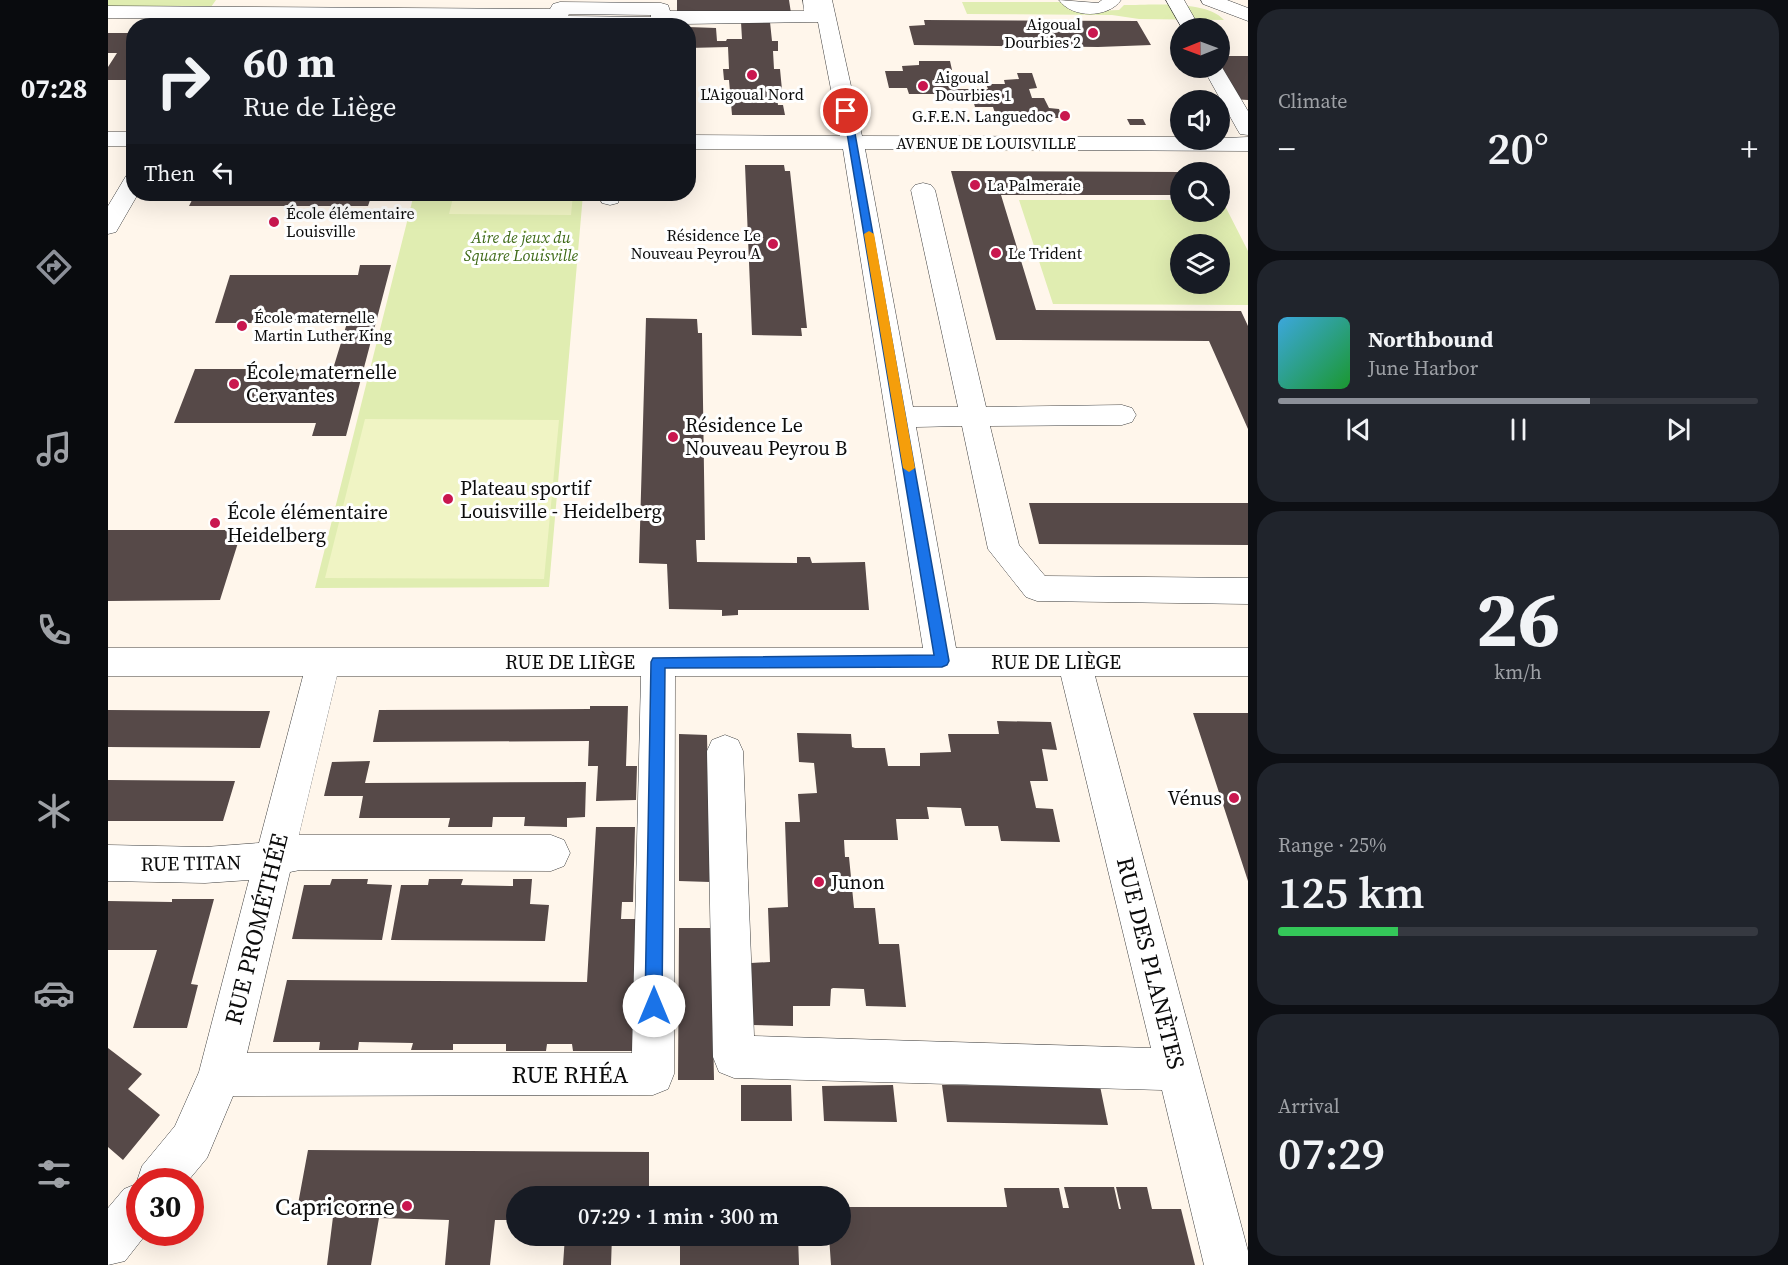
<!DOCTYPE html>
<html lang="en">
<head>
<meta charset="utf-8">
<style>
	:root { --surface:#171b24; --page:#20242c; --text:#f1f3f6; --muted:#9ea1a6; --line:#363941; --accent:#8c9099 }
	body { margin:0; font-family:"Source Serif 4",serif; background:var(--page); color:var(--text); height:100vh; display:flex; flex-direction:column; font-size:22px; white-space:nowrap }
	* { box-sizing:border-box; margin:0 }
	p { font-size:20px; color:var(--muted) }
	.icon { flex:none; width:33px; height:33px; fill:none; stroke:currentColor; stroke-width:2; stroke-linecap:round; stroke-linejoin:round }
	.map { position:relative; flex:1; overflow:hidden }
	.drawer { display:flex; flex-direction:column; gap:9px; padding:9px; background:#0d0f14; width:540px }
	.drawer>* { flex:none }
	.banner { position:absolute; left:18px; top:18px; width:570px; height:183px; border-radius:24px; box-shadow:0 6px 24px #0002; background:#171b24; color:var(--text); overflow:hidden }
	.needle { width:39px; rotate:269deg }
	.tools { position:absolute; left:1062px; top:18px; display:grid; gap:12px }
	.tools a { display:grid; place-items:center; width:60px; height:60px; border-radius:50%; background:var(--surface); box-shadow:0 6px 24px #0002; font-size:30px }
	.speed { position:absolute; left:18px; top:1168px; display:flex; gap:12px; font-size:30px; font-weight:700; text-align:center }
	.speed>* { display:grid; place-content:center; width:78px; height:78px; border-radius:50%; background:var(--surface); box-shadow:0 6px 24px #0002; line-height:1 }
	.speed .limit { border:9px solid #d22; background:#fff; color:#111 }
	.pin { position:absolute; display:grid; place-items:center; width:51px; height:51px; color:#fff; margin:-26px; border:3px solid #fff; border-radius:50%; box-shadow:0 2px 6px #0007 }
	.me { position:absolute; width:66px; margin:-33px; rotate:0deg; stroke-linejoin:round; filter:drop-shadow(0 0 4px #0008) }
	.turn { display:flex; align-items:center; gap:21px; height:126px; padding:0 18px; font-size:27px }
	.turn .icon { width:78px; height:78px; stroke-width:2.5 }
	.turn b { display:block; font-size:42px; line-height:51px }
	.then { display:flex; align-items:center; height:57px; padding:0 18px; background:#0003; gap:12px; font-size:22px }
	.big { font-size:45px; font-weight:600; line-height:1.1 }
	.drawer .card { flex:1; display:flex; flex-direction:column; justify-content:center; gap:9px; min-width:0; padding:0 21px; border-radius:24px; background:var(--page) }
	.drawer .dial { align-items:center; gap:0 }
	.dial b { font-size:78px; line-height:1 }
	.song { display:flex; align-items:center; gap:18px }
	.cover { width:72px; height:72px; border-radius:9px; background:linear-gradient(135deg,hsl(200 70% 55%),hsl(130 70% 35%)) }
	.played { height:6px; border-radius:3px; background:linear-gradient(90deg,var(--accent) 65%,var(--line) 65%) }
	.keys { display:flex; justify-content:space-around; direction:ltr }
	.heat { display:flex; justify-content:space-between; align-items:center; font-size:33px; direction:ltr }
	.charge { height:9px; border-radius:4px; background:linear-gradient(90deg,#34c759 25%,var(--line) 0) }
	.trip { position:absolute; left:398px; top:1186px; width:345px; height:60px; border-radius:30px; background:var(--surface); box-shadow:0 6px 24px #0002; font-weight:600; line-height:60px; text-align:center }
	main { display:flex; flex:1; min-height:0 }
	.tab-bar { display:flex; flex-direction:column; width:108px; justify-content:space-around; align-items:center; background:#090b0e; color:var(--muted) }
	.tab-bar .icon { width:42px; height:42px }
	.tab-bar .current { color:var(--accent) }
	.tab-bar b { font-size:27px; color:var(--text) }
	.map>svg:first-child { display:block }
	.green { fill:#e0edb1; fill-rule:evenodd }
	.pitch { fill:#f0f4c4 }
	.building { fill:#564948 }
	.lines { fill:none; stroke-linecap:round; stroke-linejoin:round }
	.minor-casing { stroke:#3f3f3f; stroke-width:1 }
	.minor { fill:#fff; fill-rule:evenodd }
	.route { fill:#1a73e8; stroke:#114b97; stroke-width:1.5 }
	.slow { fill:#f59e0b }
	.poi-dot { fill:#c9174f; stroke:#fff; stroke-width:2 }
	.labels { text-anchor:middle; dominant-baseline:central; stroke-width:6; stroke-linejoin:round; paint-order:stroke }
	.far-poi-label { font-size:16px; fill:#0c0c0c; stroke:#fff; text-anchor:start }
	.far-street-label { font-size:16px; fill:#0c0c0c; stroke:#fff }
	.far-park-label { font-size:16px; font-style:italic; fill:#3e6a17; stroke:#fff }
	.poi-label { font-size:20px; fill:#0c0c0c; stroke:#fff; text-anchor:start }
	.street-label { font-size:20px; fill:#0c0c0c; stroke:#fff }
	.near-street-label { font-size:24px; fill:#0c0c0c; stroke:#fff }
	.near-poi-label { font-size:24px; fill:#0c0c0c; stroke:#fff; text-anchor:end }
</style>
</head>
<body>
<main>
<nav class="tab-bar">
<b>07:28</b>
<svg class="icon current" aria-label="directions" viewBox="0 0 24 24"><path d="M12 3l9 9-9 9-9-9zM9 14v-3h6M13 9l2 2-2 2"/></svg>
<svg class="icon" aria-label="music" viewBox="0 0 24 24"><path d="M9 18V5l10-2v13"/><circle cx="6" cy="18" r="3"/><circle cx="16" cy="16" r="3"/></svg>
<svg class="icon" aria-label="phone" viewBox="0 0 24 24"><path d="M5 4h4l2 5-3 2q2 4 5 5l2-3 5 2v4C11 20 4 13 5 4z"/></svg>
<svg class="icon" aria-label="climate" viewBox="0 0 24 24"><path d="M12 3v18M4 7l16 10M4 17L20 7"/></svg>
<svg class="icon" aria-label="car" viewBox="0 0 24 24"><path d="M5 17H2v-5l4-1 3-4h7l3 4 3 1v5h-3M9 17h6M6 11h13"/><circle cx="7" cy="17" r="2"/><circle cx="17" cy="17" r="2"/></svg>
<svg class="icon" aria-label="filters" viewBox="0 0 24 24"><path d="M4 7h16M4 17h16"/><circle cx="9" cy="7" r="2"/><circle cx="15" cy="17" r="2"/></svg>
</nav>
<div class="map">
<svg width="1140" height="1265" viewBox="0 0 1140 1265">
	<rect width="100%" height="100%" fill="#fff6eb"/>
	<!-- green -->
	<path class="green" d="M0 0H108L103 7H0Z
		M854 2H952L986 11 1011 10 1016 5C1044 5 1099 0 1116 20L1031 19 1004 15 859 14Z
		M306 194H475L441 587 207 588Z
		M911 200H1072V212H1112V200H1114L1140 251V305L945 304ZM1072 244H1112V284H1072Z"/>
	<!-- pitch -->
	<path class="pitch" d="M346 194H465L463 215 341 214Z
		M257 419 451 420 436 579 217 578Z"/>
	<!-- building -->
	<path class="building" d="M569 0H681L683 13 569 12Z
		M816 20 1029 21 1043 45 990 47 806 45 801 26 817 25Z
		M633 22H662L664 41H670V51H665L666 69H672L674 90H668L670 105H675L677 115H624L621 80H616L615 69H621L620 47 580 48V27L608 28 609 41H618L619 39H634Z
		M0 33H26V48L19 59H26V80H0V67L9 53H0Z
		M1112 56H1140V100L1124 99 1106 68H1112Z
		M811 61H842L844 70H836L838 80H848L850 89H880L878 84H897L896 80 911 79 909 73H924L929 88 921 89 924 98H936L941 108 951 109 954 118H920L918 113H887L885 107H867L865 100 832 99 831 94H801L799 88H781L777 71H795L794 66 811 65Z
		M1019 119H1035L1038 125H1022Z
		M637 165H676L677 171H682L699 328H693L694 336 644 335Z
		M843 171 1072 172V195H893L928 310 1133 311 1140 326V429L1101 341 888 340Z
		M87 194H264L260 206H81Z
		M252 265H283L238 436H204L208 423H66L87 369H225L239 323H107L122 275H250Z
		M538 318 589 319 590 333H594L597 540H588L589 562 689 563V557H702L704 563 757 562 761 610H630V615L614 616V610L561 609 559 564 531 563Z
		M921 503H1140V545L931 544Z
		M0 530H134L112 600 0 601Z
		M482 706H520L518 766H529L528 800 488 801 490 766H480L481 741 265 742 271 710 482 709Z
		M0 710 162 711 152 748 0 747Z
		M1085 713H1140V881Z
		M889 721 943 722 949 750 934 749 940 781H922L928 808 945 809 952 842 893 841 890 826H857L853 808 819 807 821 819H788L790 840H736L737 857H741L746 908H767L771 944H791L798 1007 758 1006 756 989 725 988 723 989 722 1006H685V1026L644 1025 643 963 662 962 660 908 680 907 677 822H692L690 794 709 793 706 763 691 762 689 733 743 734 744 747 747 748H777L780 766H812V753L843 752 840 734H891Z
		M571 734 599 735 602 882 571 881Z
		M262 761 257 783 478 782 477 817 459 818V827L416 826 417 817H385L384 827H340L342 818H251L255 796H216L224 762Z
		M0 780 127 781 115 821H0Z
		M488 827H527L525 902H514L513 919H528L524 1051H465L464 1044H439L438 1051H398V1044H345V1050H303L305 1043 251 1042 250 1050H211L212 1042H165L179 980 479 982Z
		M224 879H260L259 884 284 885 274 940 184 939 196 885H222Z
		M321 879H355L353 885 405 886V879H424L422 904 441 905 437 941 283 940 293 885H320Z
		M64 899H106L83 984 90 985 79 1028H25L49 950H0V901L64 902Z
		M571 928H603L606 1080H570Z
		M0 1048 34 1074 20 1089 52 1115 15 1160 0 1147Z
		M633 1085H683L684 1121H633Z
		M785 1085 789 1122 716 1121 714 1086Z
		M834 1085 992 1086 1000 1125 839 1122Z
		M200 1150 541 1152V1197H408V1220H387L382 1265H337L341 1220 271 1218 263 1265H219L225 1217 188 1215Z
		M956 1187H1006L1011 1209H1013L1008 1187H1039L1044 1209H1073L1087 1265H723L721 1236H732V1207H899L896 1188H951L955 1208H961Z
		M457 1236H504L503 1265H455Z
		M572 1236H690L691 1265H572Z"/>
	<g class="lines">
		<!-- minor casing -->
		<g class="minor-casing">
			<path id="minor" d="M695 0H724L754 136 1072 137V140L1140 137V151L757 149 805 407H850L803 190 807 185 815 183 823 185 827 190 878 407 1014 405 1024 408 1028 415 1024 422 1014 425 882 426 911 545 937 576 1140 578V604L929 601 918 597 880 549 854 426 808 427 848 648H1140V676H987L1140 1251V1265H1096L1054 1090 626 1078 611 1072 605 1057 599 751 604 740 617 735 630 740 635 751 646 1036 1043 1048 953 676H567L566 1074 560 1089 545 1095 125 1096 99 1158 79 1182H32V1233H39L17 1261 0 1265V1208L16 1189 28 1184 34 1166 67 1126 91 1072 141 880 97 883 0 881V845L97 847 151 843 195 676H0V648H815L735 149H580V135L732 136 710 22 443 26 441 21 0 18V6L442 9 445 4 452 2 553 3 560 5 562 11H696ZM461 14 543 15V17L460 16ZM229 676H533L524 1053H139L182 872 192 870 443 871 456 866 462 853 456 840 443 835H191Z
				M951 0 990 3 994 0H1013C1001 18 964 19 951 0Z
				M1058 0H1076L1092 28H1074Z
				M1093 0H1119L1140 8V21L1095 4Z
				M1112 64 1140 111V135L1132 134 1129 129 1095 68H1112Z
				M0 132H26V146H0Z
				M26 174V194H30L8 232 0 234V206L18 176Z
				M490 194H513L510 203 502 205 494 203Z"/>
		</g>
		<!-- minor -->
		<use href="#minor" class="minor"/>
	</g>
	<!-- route -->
	<path class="route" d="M735 109 743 111 841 661 839 665 834 667 557 668 554 1006 552 1012 546 1014 540 1012 537 1006 543 662 545 658 826 655Z"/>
	<!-- slow -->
	<path class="slow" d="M761 231 766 234 807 468 801 472 795 468 756 234Z"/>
	<!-- markers -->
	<g class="poi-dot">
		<circle cx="985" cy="33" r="6"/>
		<circle cx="644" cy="75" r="6"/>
		<circle cx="815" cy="86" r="6"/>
		<circle cx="957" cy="116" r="6"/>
		<circle cx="867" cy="185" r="6"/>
		<circle cx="166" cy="222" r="6"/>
		<circle cx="665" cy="244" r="6"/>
		<circle cx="888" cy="253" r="6"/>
		<circle cx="134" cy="326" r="6"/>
		<circle cx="126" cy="384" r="6"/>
		<circle cx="565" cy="437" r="6"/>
		<circle cx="340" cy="499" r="6"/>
		<circle cx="107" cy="523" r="6"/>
		<circle cx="1126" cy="798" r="6"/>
		<circle cx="711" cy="882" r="6"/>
		<circle cx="299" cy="1206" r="6"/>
	</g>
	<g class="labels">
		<!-- far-poi labels -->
		<g class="far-poi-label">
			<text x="973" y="24" text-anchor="end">Aigoual<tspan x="973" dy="18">Dourbies 2</tspan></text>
			<text x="827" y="77">Aigoual<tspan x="827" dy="18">Dourbies 1</tspan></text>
			<text x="644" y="94" text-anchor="middle">L'Aigoual Nord</text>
			<text x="945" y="116" text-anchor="end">G.F.E.N. Languedoc</text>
			<text x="879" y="185">La Palmeraie</text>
			<text x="178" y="213">École élémentaire<tspan x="178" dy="18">Louisville</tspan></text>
			<text x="653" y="235" text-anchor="end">Résidence Le<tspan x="653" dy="18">Nouveau Peyrou A</tspan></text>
			<text x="900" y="253">Le Trident</text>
			<text x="146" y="317">École maternelle<tspan x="146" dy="18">Martin Luther King</tspan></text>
		</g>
		<!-- far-street labels -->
		<g class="far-street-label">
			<text x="878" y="143">AVENUE DE LOUISVILLE</text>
		</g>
		<!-- far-park labels -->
		<g class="far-park-label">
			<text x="413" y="237">Aire de jeux du<tspan x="413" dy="18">Square Louisville</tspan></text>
		</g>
		<!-- poi labels -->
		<g class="poi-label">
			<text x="138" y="372">École maternelle<tspan x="138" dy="23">Cervantes</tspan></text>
			<text x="577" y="425">Résidence Le<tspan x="577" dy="23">Nouveau Peyrou B</tspan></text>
			<text x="352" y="488">Plateau sportif<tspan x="352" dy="23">Louisville - Heidelberg</tspan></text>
			<text x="119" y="512">École élémentaire<tspan x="119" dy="23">Heidelberg</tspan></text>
			<text x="1114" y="798" text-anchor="end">Vénus</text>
			<text x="723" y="882">Junon</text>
		</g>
		<!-- street labels -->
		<g class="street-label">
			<text x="462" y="662">RUE DE LIÈGE</text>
			<text x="948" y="662">RUE DE LIÈGE</text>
			<text transform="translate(83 863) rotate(-1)">RUE TITAN</text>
		</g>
		<!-- near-street labels -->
		<g class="near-street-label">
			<text transform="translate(148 929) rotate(-76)">RUE PROMÉTHÉE</text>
			<text transform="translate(1043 963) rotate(76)">RUE DES PLANÈTES</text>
			<text x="462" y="1074">RUE RHÉA</text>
		</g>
		<!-- near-poi labels -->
		<g class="near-poi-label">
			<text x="287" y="1206">Capricorne</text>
		</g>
	</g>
</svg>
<div class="tools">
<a><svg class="needle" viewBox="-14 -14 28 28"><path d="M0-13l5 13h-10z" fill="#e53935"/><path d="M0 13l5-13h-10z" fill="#9ea1a6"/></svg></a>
<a><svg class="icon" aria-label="sound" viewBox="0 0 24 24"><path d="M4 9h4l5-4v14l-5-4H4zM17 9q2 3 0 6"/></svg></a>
<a><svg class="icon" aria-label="search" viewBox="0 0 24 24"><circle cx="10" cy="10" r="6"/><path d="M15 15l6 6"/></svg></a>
<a><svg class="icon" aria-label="layers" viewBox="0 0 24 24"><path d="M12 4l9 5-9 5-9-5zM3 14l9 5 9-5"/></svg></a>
</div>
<div class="speed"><div class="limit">30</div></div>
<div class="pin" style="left:738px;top:111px;background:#d93025"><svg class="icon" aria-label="arrive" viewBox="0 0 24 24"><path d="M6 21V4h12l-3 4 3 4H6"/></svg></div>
<svg class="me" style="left:546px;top:1006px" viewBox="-20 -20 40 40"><circle r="19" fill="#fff"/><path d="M0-13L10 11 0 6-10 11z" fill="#1a73e8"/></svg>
<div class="trip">07:29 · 1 min · 300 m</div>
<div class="banner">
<div class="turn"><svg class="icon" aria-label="right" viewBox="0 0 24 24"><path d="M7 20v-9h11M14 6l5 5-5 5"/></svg><div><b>60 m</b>Rue de Liège</div></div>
<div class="then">Then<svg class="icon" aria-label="left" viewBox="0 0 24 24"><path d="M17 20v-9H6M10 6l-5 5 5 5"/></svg></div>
</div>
</div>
<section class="drawer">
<div class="card"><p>Climate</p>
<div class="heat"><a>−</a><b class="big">20°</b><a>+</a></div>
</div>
<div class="card">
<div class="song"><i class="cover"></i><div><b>Northbound</b><p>June Harbor</p></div></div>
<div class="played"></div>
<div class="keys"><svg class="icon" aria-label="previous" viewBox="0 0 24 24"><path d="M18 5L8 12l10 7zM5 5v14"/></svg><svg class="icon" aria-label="pause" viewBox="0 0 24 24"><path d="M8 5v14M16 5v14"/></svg><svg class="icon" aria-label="next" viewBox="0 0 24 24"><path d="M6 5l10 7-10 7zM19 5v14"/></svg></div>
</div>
<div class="card dial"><b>26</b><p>km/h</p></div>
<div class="card"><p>Range · 25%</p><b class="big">125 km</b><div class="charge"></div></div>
<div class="card"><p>Arrival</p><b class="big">07:29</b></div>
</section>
</main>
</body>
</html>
